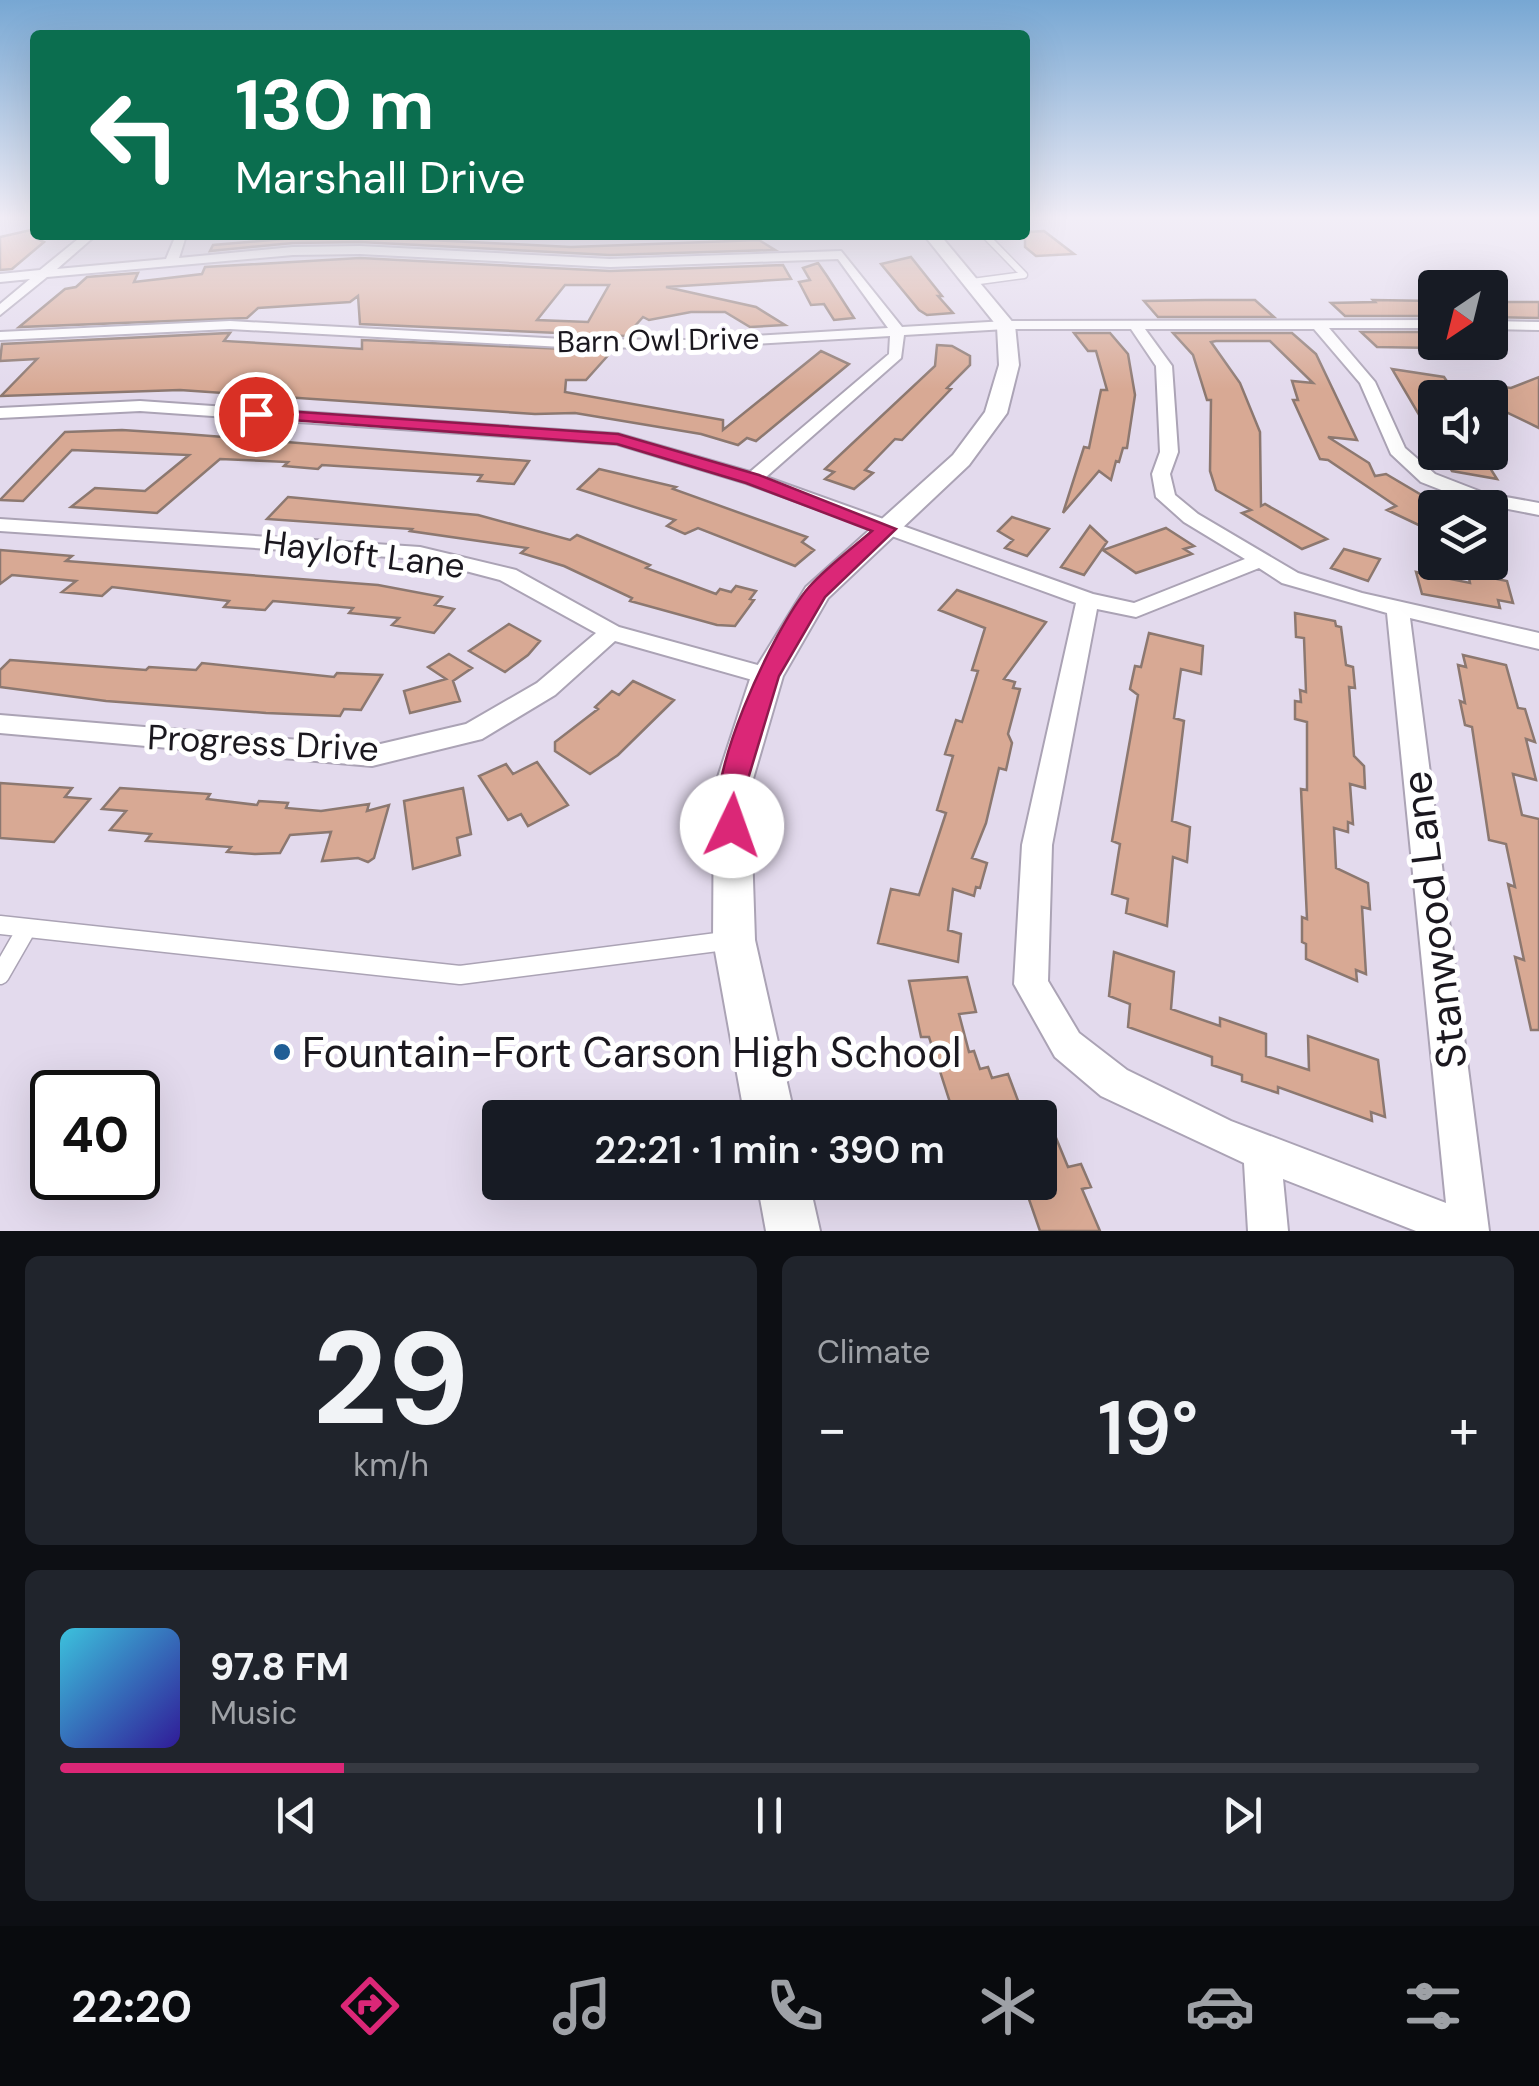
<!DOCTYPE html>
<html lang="en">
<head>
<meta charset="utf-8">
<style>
	:root { --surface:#171b24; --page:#20242c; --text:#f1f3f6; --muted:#9ea1a6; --line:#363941; --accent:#db2777 }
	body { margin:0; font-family:"DM Sans",sans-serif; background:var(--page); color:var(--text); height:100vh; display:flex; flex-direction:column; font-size:38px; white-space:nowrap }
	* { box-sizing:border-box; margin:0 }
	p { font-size:32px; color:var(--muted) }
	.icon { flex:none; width:55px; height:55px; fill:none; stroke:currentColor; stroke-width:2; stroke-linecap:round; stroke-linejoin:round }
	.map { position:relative; height:1231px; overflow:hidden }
	.details { display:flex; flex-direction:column; gap:25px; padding:25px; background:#0d0f14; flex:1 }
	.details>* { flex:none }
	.banner { position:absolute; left:30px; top:30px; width:1000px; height:210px; border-radius:10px; box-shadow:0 10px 40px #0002; background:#0b6e4f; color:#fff; overflow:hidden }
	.needle { width:65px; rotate:215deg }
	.buttons { position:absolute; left:1418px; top:270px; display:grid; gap:20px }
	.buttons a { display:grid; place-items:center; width:90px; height:90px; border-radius:10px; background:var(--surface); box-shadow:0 10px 40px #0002; font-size:50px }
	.speed { position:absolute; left:30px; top:1070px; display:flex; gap:20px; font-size:50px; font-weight:700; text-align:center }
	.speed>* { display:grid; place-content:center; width:130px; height:130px; border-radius:50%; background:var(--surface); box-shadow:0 10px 40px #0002; line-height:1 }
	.speed .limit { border:5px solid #111; border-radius:15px; background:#fff; color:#111 }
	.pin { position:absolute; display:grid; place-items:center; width:85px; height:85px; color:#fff; margin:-42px; border:5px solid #fff; border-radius:50%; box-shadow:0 2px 10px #0007 }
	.me { position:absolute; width:110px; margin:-55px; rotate:3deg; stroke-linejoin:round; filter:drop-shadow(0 0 8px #0008) }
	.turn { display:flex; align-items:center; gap:35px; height:210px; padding:0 40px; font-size:45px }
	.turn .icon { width:130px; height:130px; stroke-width:2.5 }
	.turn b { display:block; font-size:70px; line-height:85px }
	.big { font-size:75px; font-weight:600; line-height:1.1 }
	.details .card { flex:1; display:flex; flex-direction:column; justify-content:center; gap:15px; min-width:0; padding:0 35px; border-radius:15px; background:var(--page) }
	.details .dial { align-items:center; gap:0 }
	.dial b { font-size:130px; line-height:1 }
	.song { display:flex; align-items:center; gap:30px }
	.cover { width:120px; height:120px; border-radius:15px; background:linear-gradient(135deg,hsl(190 70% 55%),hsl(250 70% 35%)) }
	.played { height:10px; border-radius:5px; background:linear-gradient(90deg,var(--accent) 20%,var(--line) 20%) }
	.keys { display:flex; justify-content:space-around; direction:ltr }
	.heat { display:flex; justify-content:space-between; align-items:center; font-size:55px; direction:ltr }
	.details .tiles { flex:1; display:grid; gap:25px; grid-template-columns:1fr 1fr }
	.card:last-child { grid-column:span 2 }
	.trip { position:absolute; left:482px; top:1100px; width:575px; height:100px; border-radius:10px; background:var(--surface); box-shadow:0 10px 40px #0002; font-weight:600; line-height:100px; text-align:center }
	.dock { display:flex; height:160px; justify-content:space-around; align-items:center; background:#090b0e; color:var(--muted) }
	.dock .icon { width:70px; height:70px }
	.dock .current { color:var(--accent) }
	.dock b { font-size:45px; color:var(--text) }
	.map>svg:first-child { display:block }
	.building { fill:#d8a994; stroke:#8c7870; stroke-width:2.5; fill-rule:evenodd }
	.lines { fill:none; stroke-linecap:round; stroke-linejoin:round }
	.service-far1-casing { stroke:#aba3b5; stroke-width:9 }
	.service-casing { stroke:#aba3b5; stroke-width:21 }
	.minor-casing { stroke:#aba3b5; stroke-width:4 }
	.tertiary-casing { stroke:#aba3b5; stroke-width:4 }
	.service-far1 { stroke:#fff; stroke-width:6 }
	.service { stroke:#fff; stroke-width:18 }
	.minor { fill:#fff; fill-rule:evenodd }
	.tertiary { fill:#fff; fill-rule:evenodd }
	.route { fill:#db2777; stroke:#8e194d; stroke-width:2.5 }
	.poi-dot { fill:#205e95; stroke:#fff; stroke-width:4 }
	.labels { text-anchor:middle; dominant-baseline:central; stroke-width:10; stroke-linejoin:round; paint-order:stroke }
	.far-street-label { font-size:30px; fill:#1b181f; stroke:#fff }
	.street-label { font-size:35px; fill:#1b181f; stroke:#fff }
	.near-street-label { font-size:42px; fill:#1b181f; stroke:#fff }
	.near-poi-label { font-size:42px; fill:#1b181f; stroke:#fff; text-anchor:start }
</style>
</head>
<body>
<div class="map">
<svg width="1539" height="1231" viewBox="0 0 1539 1231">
	<rect width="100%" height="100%" fill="#e3daed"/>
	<!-- building -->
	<path class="building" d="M35 229V238L44 242 12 269 0 270V237Z
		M1044 231 1074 254 1036 256 1025 247V232Z
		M330 235 571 247 759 240 775 250 610 255 360 242 293 243 210 251 213 245Z
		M911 257 942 296H938L953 313 927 315 919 310 881 264Z
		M360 258 610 271 783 265 791 279 666 287 756 307 785 325 750 327 725 312H691L649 320 643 317 626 336 360 324 358 296 350 302 258 308 247 318 19 327 65 289 76 287 87 277 138 273 134 282 202 274 205 267ZM565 285H609L588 322 537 320Z
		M818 263 827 276 854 318 834 320 824 304 811 305 799 282 810 280 803 268Z
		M1205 300H1255L1274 317H1158L1144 301Z
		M1373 300 1435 301V316H1345L1331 303 1375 302Z
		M1490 302H1539V318L1490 317Z
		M1361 332H1435V348L1377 347Z
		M230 333 224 341 362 349V340L612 351 586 380H566L565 392 723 420V430L821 351 849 364 756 441 747 438 738 445 701 434 575 413 535 414 180 390 1 396 37 359 0 361 2 344Z
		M1074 333H1110L1128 354 1135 395 1127 448H1123L1119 462 1116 461 1111 480 1099 471 1063 513 1084 447 1089 448 1101 390H1107L1096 351H1088Z
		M1173 333H1292L1316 354 1357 440 1328 437 1369 463 1375 476 1386 474 1435 503V523L1425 528 1387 510 1396 506 1328 460 1320 459 1293 400H1298L1292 381 1313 383 1270 341H1216L1211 342 1240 383 1260 432 1261 506 1265 504 1327 539 1302 549 1242 513 1251 510 1216 490 1210 471 1211 400H1207L1193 355Z
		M937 345 952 346 970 356V365L947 388 951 389 902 440 895 439 865 470 873 473 854 489 825 479 834 472 825 469 935 366Z
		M1392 369 1444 377 1458 398H1435V442Z
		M1539 377V428L1502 410 1495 386 1511 388Z
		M122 430 185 434 529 461 514 484 478 481 482 475 322 465 318 469 284 466 288 462 220 459 157 513 71 507 95 488 145 491 189 455 72 450 23 501 0 500 65 432Z
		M1441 452H1480L1497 479 1452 471Z
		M599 469 676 487 673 489 807 537 802 542 814 550 795 566 698 528 685 534 667 526 675 520 578 489Z
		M288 497 478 515 570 540 577 535 650 565 646 568 716 594 720 589 731 592 736 586 756 591 750 599 754 600 735 626 717 625 630 601 632 598 564 566 521 553 527 548 410 531 412 529 267 519Z
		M1012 517 1049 529 1027 556 1005 548 1013 540 998 531Z
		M1090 526 1107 542 1084 575 1061 567Z
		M1166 528 1194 546 1184 549 1192 554 1136 573 1103 550Z
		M1344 549 1380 559 1368 581 1331 568Z
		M0 550 72 556 66 561 378 585 442 597 435 605 454 609 434 633 392 625 399 618 349 613 353 608 273 601 265 610 224 607 229 601 112 587 102 596 62 592 76 581 12 575 0 584Z
		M1416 572 1470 583 1468 573 1507 581 1513 603 1498 600 1500 608 1422 594Z
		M957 590 1046 622 1004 679 1015 682 1013 688 1020 689 1008 734 1012 743 1006 770 999 768 986 823 972 858 987 863 980 888 976 887 974 896 953 889 948 930 961 934 958 962 878 943 891 889 919 895 946 813 937 810 953 756 945 754 956 720 962 722 978 671 972 670 985 628 939 610Z
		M1295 613 1335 621 1336 626 1341 627 1346 665 1353 667 1355 688 1349 687 1354 756 1364 766 1365 788 1350 784 1353 824 1348 822V832L1334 828 1336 868 1368 883 1370 909 1362 907 1366 974 1356 970 1357 981 1306 959V944L1302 942V917L1307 919 1301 789 1307 790V722L1295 719V701L1301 702 1300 690 1306 692 1304 638 1296 637Z
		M509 624 540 641 528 655 505 672 469 651Z
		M1149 633 1203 646 1201 674 1181 669 1174 718 1184 721 1172 821 1190 827 1187 862 1173 857 1167 926 1126 913 1128 899 1112 894 1120 844 1112 841 1138 695 1130 689 1135 666 1141 667Z
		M449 654 472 668 453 681 460 701 410 713 404 691 446 679 428 667Z
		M1463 655 1506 665 1518 708 1525 709 1535 742 1526 739 1536 780 1513 774 1522 815 1539 819V1030H1531L1515 957 1524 960 1508 884 1515 887 1506 844 1489 840 1472 727 1465 725 1460 701 1465 703 1458 665 1466 667Z
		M10 660 146 670 149 667 196 670 202 663 334 677 337 673 382 675 361 710 344 709 340 716 266 713 106 701 0 687V670Z
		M633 681 674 700 618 755 590 774 555 751V742L598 709 595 707 612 691 619 695Z
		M537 762 568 805 528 826 521 814 508 820 479 776 506 764 513 774Z
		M0 783 72 788 65 797 90 799 54 842 0 838Z
		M120 788 210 794 207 799 257 805 259 801 288 803 286 808 321 811 369 804 367 811 389 805 374 858 368 862 358 858 322 861 331 832 290 835 280 853 255 854 227 852 231 847 146 841 151 834 110 830 126 811 102 809Z
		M463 788 471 834 457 838 460 855 413 869 404 801Z
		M1114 952 1174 972 1171 1009 1220 1026V1018L1266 1034V1056L1309 1070 1308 1036 1378 1060 1385 1117 1371 1112 1372 1121 1278 1087V1093L1242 1081V1075L1212 1065V1057L1128 1027 1130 1004 1109 996Z
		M967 977 976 1012 959 1014 969 1052 974 1051 980 1069 988 1067 992 1078 1008 1074 1023 1114 955 1118 929 1037H921L909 981Z
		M1054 1133 1068 1167 1081 1164 1091 1187 1082 1189 1100 1231H1040L1023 1182H1040V1136Z"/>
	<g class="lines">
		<!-- service-far1 casing -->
		<g class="service-far1-casing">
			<path id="service-far1" d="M972 282 1024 275 985 235"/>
		</g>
		<!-- service casing -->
		<g class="service-casing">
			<path id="service" d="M0 925 460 975 725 941
				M0 975 27 928"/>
		</g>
		<!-- minor casing -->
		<g class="minor-casing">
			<path id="minor" d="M83 235H96L57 269 166 259 176 235H194L185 239 179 258 293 247 360 246 610 259 841 251 902 327 1006 321 1435 320V328H1329L1375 382 1405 448 1435 474 1484 493 1539 503V515L1472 502 1421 482 1391 454 1360 383 1314 329H1145L1172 366 1178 452 1170 474 1175 495 1198 514 1298 573 1362 593 1539 633V649L1410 618 1489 1231H1416L1283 1179 1288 1231H1248L1244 1163 1101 1096 1055 1057 1014 984 1022 845 1076 603 746 483 617 444 140 411 0 418V408L140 401 618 434 750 472 889 354 890 336 686 348 563 347 230 329 0 340V332L230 321 563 339 686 340 888 328 838 259 610 267 360 254 293 255 47 277 0 315V304L30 279 0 282V274L40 270ZM1006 329H1131L1156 366 1160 452 1152 474 1156 497 1184 522 1245 559 1134 603 1093 594 766 477 901 358 904 335ZM1259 568 1282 583 1387 613 1446 1203 1231 1121 1127 1070 1079 1033 1048 981 1052 845 1097 609 1136 617Z
				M1490 321 1539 322V330L1490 329Z
				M0 519 420 547 516 570 619 627 776 670 779 676 776 682 767 684 615 641 555 695 482 739 372 766 0 733V715L372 746 466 724 537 683 596 633 500 580 420 559 0 531Z"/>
		</g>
		<!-- tertiary casing -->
		<g class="tertiary-casing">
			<path id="tertiary" d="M924 235H940L1015 325 1019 365 1007 413 969 465 828 598 783 676 750 789 755 940 795 1118H745L713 940 714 789 751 676 806 587 953 455 985 412 999 365 997 326Z
				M757 1182H809L820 1231H766Z"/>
		</g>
		<!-- service-far1 -->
		<use href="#service-far1" class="service-far1"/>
		<!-- service -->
		<use href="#service" class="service"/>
		<!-- minor -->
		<use href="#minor" class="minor"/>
		<!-- tertiary -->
		<use href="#tertiary" class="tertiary"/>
	</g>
	<!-- sky -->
	<linearGradient id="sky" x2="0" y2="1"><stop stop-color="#77a7d3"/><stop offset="0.56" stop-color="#f2eef7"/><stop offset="1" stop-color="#f2eef7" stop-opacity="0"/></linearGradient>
	<rect width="1539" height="389" fill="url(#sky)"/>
	<!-- route -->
	<path class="route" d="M256 409 618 434 759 475 896 529 825 597 779 676 745 789 747 826 742 835 732 838 722 835C698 787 775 626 809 587 827 567 851 549 872 531L746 483 617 444 250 417 248 414Z"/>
	<!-- markers -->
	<circle class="poi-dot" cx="282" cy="1052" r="10"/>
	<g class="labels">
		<!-- far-street labels -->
		<g class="far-street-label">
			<text transform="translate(658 340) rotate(-1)">Barn Owl Drive</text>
		</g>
		<!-- street labels -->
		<g class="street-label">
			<text transform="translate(364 554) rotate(7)">Hayloft Lane</text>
			<text transform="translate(263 743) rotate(3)">Progress Drive</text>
		</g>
		<!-- near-street labels -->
		<g class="near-street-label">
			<text transform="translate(1434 920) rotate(-97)">Stanwood Lane</text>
		</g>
		<!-- near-poi labels -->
		<g class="near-poi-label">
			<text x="302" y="1052">Fountain-Fort Carson High School</text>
		</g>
	</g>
</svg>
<div class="buttons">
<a><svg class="needle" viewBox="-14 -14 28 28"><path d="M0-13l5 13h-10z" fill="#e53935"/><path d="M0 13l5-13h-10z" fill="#9ea1a6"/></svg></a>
<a><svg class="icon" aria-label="sound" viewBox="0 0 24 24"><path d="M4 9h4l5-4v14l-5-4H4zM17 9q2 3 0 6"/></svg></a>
<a><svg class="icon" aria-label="layers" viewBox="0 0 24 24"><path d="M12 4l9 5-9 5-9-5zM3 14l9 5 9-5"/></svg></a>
</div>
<div class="speed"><div class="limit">40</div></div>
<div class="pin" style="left:256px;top:414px;background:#d93025"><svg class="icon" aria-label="arrive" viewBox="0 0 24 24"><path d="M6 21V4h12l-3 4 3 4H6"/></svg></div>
<svg class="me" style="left:732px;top:826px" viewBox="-20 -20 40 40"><circle r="19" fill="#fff"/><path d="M0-13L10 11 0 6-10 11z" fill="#db2777"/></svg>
<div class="trip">22:21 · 1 min · 390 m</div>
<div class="banner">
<div class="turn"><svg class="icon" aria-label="left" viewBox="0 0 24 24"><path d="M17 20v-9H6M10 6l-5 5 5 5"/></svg><div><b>130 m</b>Marshall Drive</div></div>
</div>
</div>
<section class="details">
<div class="tiles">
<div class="card dial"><b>29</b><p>km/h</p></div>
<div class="card"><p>Climate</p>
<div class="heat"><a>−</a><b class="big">19°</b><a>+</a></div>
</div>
<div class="card">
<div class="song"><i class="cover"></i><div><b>97.8 FM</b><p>Music</p></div></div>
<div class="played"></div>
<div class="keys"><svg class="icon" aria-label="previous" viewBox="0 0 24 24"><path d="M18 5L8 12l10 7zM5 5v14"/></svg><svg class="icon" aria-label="pause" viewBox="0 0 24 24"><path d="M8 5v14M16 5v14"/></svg><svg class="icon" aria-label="next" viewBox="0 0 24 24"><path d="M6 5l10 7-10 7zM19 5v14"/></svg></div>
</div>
</div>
</section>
<nav class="dock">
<b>22:20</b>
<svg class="icon current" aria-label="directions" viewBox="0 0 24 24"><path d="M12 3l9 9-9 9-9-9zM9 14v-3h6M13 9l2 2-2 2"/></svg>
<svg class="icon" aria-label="music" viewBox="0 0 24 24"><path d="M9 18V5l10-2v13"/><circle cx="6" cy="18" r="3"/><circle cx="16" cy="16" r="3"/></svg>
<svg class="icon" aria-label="phone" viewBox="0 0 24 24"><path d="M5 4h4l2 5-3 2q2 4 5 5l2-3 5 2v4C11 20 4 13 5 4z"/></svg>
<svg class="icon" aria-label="climate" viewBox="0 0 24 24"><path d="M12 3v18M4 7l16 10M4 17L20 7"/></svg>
<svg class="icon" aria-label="car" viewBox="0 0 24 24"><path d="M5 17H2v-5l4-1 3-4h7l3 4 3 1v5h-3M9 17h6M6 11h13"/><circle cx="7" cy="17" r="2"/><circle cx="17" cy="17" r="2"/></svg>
<svg class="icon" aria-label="filters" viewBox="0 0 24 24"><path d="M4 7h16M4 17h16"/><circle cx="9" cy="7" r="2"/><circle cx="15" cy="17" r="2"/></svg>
</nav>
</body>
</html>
